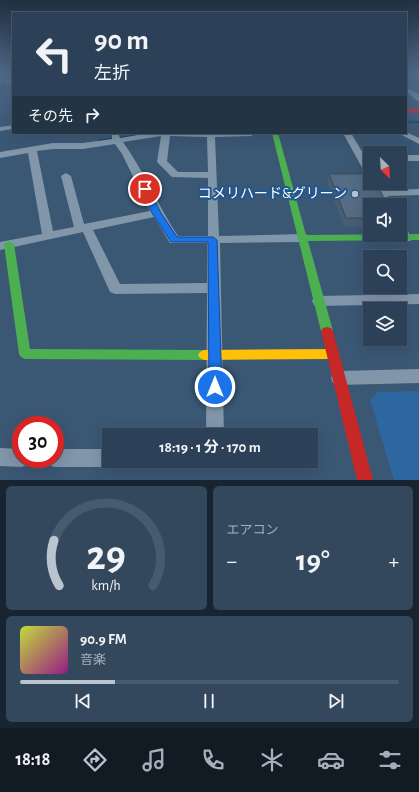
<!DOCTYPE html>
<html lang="ja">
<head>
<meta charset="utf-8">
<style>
	:root { --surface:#2c4157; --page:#34485d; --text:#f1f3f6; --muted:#a6afba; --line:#485a6d; --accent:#bac4ce }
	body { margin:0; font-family:"Alegreya Sans","Noto Sans JP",sans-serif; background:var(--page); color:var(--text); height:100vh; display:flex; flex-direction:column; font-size:15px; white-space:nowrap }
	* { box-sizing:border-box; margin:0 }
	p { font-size:13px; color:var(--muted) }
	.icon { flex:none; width:22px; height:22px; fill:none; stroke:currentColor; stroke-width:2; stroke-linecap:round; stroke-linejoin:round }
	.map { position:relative; height:480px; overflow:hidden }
	.side { display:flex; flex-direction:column; gap:6px; padding:6px; background:#182430; flex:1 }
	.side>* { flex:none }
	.hud { position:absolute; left:12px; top:12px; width:395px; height:122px; border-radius:0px; box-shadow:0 4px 16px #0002,0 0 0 1px var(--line); background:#2c4157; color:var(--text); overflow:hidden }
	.needle { width:26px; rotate:155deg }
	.controls { position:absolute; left:363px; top:146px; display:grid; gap:8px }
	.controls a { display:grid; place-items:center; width:44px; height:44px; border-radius:0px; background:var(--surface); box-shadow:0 4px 16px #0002,0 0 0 1px var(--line); font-size:20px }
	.speed { position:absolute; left:12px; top:416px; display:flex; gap:8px; font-size:20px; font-weight:700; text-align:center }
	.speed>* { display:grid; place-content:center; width:52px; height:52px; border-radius:50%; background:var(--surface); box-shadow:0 4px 16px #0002,0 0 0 1px var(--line); line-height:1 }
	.speed .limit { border:6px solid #d22; background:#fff; color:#111 }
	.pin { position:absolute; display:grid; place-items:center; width:34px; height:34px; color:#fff; margin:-17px; border:2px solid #fff; border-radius:50%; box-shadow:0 1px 4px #0007 }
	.me { position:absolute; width:44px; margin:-22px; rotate:0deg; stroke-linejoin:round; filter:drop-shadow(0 0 3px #0008) }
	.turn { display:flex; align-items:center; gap:14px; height:84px; padding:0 16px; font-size:18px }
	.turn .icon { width:52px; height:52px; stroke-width:2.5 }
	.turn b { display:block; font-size:28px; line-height:34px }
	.then { display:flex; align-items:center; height:38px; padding:0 16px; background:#0003; gap:8px; font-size:15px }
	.big { font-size:30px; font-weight:700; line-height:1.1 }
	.side .widget { flex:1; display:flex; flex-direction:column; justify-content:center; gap:6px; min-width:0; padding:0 14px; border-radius:6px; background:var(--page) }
	.side .dial { align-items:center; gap:0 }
	.dial svg { height:104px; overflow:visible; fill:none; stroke:var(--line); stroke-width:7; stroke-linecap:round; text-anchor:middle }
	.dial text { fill:var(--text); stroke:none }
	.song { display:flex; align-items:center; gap:12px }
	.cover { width:48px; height:48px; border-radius:6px; background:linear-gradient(135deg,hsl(70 70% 55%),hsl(310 70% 35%)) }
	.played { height:4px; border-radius:2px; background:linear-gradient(90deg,var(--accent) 25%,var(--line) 25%) }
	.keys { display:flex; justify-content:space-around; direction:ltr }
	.heat { display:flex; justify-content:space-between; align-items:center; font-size:22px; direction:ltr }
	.side .tiles { flex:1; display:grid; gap:6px; grid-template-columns:1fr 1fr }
	.widget:last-child { grid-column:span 2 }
	.trip { position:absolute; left:102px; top:428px; width:216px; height:40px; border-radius:0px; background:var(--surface); box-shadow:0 4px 16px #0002,0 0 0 1px var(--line); font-weight:700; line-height:40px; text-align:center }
	.tabs { display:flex; height:64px; justify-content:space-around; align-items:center; background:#121a23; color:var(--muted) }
	.tabs .icon { width:28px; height:28px }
	.tabs .current { color:var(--accent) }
	.tabs b { font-size:18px; color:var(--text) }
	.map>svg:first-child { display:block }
	.green { fill:#2e679f }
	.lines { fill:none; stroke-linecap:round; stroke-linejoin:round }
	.stream-far1 { stroke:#1b436e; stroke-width:2.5 }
	.stream { stroke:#1b436e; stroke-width:3 }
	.street { fill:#8196a9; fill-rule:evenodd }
	.fast { fill:#4caf50; fill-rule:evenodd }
	.slow { fill:#ffc107; fill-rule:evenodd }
	.jam { fill:#c62828; fill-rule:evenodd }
	.wall { fill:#485d72 }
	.shaded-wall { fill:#3b4c5c }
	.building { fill:#546c84; stroke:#3b4c5c }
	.route { fill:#1a73e8; stroke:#114b97 }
	.poi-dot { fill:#bac4ce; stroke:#22578d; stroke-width:1.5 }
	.labels { text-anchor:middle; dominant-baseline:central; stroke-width:4; stroke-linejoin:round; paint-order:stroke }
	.poi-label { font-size:14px; fill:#fff; stroke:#22578d; text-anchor:end }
</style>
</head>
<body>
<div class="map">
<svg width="419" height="480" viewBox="0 0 419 480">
	<rect width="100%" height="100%" fill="#3a5774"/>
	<!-- green -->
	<path class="green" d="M419 391V480H394L370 400 378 392Z"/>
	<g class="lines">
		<!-- stream-far1 -->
		<path class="stream-far1" d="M406 122H419"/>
		<!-- stream -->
		<path class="stream" d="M99 141 136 136"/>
		<!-- street -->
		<path class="street" d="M411 74H418L419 80Z
			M406 88 416 92 419 94V101C414 100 411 94 406 92Z
			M13 125V129L0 131V127Z
			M406 132 419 138V144L398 133H406Z
			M112 133H118L120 138 150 133H255L251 136 215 137 219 236 304 234 308 235 310 238 308 241 304 242 220 243 224 435H206L207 293 115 294 110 292 83 232 0 250V242L42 234 28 153 0 158V152L53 143H83L112 139ZM161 136 157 162 172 177 208 178V236H178C158 206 144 171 123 142ZM170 136 207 137 208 172H178L167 161ZM115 144 122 154 150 211 84 224 71 176 66 173 61 176 74 227 53 231 37 151 53 149H83ZM154 217 170 243H207V283L120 284 93 230Z
			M343 133H351L370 165V176L365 173Z
			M400 155H419V161H400Z
			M371 183H381L385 190 419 189V195L388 196 393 205H383Z
			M400 224 404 225 412 238 410 241H402L398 235H400Z
			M419 294V304L319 306 314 305 312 301 314 297 319 296Z
			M419 369V383L339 385 333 383 331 378 333 373 339 371Z
			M0 448 21 449V459H30L28 465 21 467 0 466Z
			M55 449H109V461H117L116 465 109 467H55L48 465 46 459H55Z"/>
		<!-- fast -->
		<path class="fast" d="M0 81H13V83H0Z
			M272 133H278L306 235 419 234V240L308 241 333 331 331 334 327 335 323 334 321 331Z
			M9 241 14 244 30 349 204 350 208 352 210 355 208 358 204 360 25 359 21 357 19 354 4 244Z"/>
		<!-- slow -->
		<path class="slow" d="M332 349 336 351 338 354 336 357 332 359 204 360 200 358 198 355 200 352 204 350Z"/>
		<!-- jam -->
		<path class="jam" d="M406 108 419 109V113L406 112Z
			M327 327 331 328 333 331 373 480H357L321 331 323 328Z"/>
	</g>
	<!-- wall -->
	<path class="wall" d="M0 74H13V78H0Z
		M329 174 370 205V227H344L327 181Z"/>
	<!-- shaded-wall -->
	<path class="shaded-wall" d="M5 82 6 86 0 93V87Z"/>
	<!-- building -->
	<path class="building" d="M0 82H5L0 87Z
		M329 174H370V183H376L384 198H386L390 205H370V218H346Z"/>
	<!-- sky -->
	<linearGradient id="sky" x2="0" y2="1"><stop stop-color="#203040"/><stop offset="0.52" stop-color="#4f6988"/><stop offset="1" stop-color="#4f6988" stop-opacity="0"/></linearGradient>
	<rect width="419" height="142" fill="url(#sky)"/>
	<!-- route -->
	<path class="route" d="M145 187 149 189 161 213 177 237H213L217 240 222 387 220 391 215 393 211 391 209 387 208 242H171L152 213 141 189Z"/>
	<!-- markers -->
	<circle class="poi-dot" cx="355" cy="194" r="4"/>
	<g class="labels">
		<!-- poi labels -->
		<g class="poi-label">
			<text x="347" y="194">コメリハード&amp;グリーン</text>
		</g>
	</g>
</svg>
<div class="controls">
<a><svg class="needle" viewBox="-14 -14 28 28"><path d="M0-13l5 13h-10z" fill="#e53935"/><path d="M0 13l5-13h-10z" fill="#a6afba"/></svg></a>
<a><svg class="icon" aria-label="sound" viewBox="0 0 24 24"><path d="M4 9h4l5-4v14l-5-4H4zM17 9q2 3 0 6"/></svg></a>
<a><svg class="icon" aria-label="search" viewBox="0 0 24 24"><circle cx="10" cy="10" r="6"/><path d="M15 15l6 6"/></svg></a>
<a><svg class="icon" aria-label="layers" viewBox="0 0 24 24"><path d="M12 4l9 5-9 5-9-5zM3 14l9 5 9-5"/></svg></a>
</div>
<div class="speed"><div class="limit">30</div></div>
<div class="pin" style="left:145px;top:189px;background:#d93025"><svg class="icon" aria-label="arrive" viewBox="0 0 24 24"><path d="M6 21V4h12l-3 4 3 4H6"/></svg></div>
<svg class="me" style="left:215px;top:387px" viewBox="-20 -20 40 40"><circle r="17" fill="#1a73e8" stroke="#fff" stroke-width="3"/><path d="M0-11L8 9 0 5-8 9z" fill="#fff"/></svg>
<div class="trip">18:19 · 1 分 · 170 m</div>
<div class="hud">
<div class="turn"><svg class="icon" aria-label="left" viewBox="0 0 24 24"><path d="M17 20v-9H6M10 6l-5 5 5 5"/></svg><div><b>90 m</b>左折</div></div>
<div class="then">その先<svg class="icon" aria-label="right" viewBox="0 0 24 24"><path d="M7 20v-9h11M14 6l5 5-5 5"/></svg></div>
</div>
</div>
<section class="side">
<div class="tiles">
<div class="widget dial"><svg viewBox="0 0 100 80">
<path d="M14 69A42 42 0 1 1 86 69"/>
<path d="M14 69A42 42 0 0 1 10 34" stroke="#bac4ce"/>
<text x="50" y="56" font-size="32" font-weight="700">29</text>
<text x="50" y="72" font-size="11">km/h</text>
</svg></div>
<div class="widget"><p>エアコン</p>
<div class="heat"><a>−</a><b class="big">19°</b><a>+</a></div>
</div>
<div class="widget">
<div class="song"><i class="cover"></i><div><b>90.9 FM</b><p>音楽</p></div></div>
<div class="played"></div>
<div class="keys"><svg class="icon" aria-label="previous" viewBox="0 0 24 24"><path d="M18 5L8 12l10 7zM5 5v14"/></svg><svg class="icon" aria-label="pause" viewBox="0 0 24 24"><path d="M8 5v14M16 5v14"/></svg><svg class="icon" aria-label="next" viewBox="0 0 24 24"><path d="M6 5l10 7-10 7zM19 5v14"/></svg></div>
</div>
</div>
</section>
<nav class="tabs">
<b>18:18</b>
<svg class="icon current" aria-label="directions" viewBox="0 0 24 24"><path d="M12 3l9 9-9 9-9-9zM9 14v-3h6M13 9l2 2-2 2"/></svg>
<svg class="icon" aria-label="music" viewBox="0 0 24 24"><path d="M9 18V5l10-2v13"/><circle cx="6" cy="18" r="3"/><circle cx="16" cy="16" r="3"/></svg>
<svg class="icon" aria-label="phone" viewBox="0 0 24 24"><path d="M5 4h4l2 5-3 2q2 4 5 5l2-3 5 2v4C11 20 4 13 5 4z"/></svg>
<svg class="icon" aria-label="climate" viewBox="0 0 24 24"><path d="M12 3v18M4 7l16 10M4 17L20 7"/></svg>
<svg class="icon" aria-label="car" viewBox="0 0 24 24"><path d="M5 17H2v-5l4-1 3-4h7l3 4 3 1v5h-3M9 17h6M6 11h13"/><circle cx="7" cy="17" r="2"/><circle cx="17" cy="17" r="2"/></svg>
<svg class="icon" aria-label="filters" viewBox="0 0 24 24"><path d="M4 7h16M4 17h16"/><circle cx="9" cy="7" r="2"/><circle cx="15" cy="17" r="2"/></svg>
</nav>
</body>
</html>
